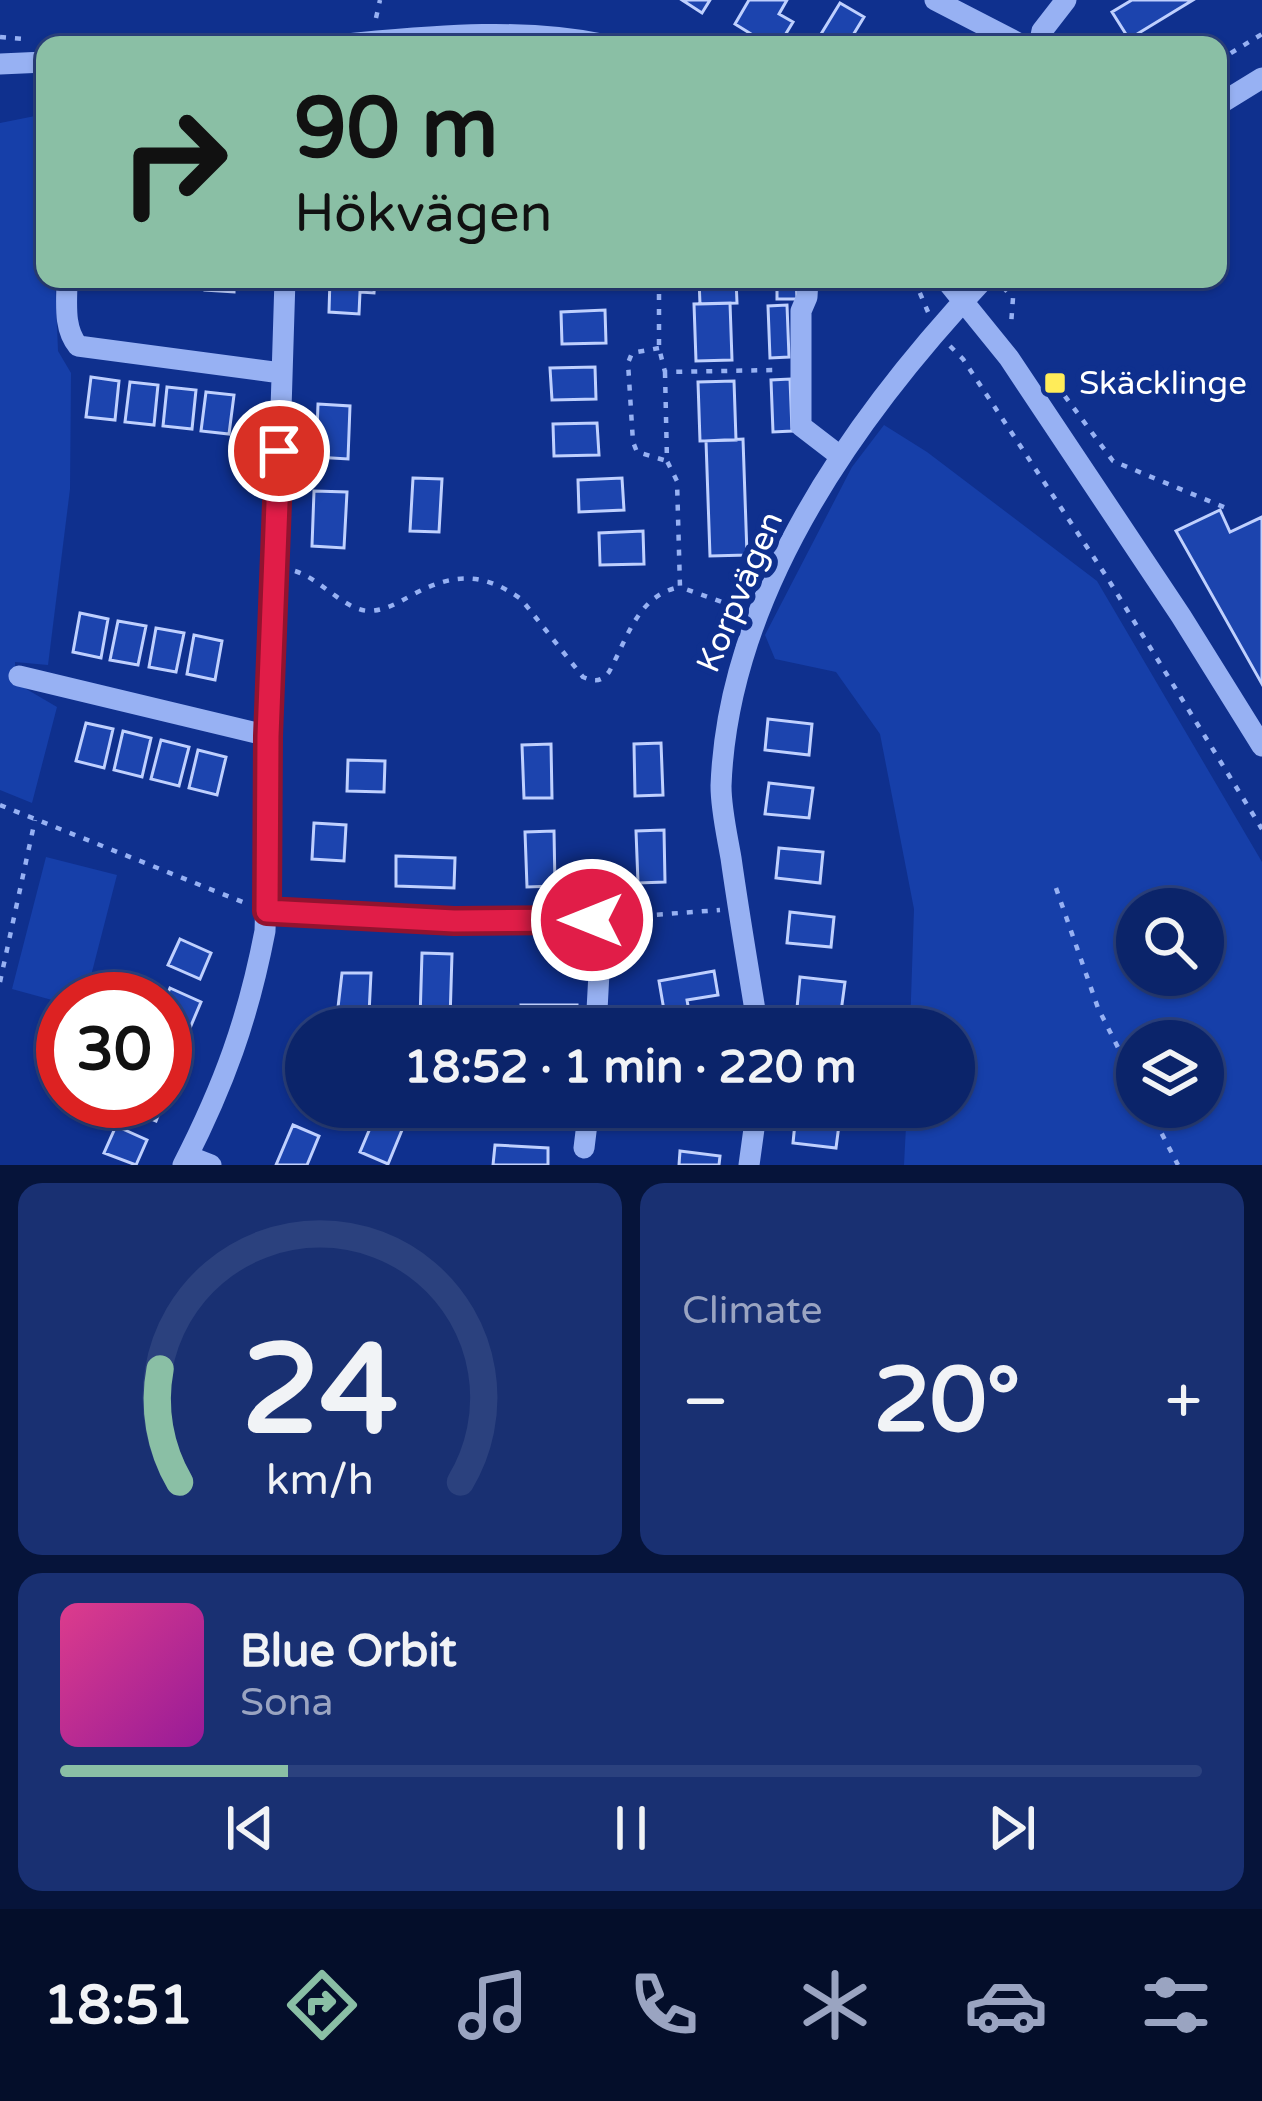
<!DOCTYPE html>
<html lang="en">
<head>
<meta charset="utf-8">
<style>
	:root { --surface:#0b246a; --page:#193072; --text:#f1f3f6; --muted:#9aa4c1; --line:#2b417e; --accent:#8abfa5 }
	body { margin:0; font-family:"Varela Round",sans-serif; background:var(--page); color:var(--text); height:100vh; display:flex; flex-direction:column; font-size:45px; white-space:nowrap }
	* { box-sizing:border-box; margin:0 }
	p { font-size:39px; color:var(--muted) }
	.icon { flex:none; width:66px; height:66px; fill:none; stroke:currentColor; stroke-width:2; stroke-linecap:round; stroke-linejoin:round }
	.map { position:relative; height:1165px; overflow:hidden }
	.details { display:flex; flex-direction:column; gap:18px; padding:18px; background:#06143a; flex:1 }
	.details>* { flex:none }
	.hud { position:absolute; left:36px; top:36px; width:1191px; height:252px; border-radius:24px; box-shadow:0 3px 9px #0004,0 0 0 3px var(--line); background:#8abfa5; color:#111; overflow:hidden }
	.controls { position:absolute; left:1116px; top:888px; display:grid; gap:24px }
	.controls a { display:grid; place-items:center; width:108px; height:108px; border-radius:50%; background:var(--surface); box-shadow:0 3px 9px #0004,0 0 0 3px var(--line); font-size:60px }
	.speed { position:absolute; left:36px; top:972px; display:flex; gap:24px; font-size:60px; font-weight:700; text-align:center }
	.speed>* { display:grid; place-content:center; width:156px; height:156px; border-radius:50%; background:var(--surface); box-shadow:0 3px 9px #0004,0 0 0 3px var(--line); line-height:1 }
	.speed .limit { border:18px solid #d22; background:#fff; color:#111 }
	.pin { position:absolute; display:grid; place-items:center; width:102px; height:102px; color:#fff; margin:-51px; border:6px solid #fff; border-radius:50%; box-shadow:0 3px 12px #0007 }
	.me { position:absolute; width:132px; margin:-66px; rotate:270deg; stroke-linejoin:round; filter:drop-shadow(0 0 9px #0008) }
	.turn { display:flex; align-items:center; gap:42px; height:252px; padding:0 60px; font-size:54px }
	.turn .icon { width:156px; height:156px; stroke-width:2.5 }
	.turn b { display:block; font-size:84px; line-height:102px }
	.big { font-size:90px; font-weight:700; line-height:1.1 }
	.details .widget { flex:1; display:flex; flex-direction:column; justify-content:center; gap:18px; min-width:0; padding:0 42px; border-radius:24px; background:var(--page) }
	.details .dial { align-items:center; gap:0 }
	.dial svg { height:312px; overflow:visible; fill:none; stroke:var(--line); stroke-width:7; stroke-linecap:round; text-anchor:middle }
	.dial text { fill:var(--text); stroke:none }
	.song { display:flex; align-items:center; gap:36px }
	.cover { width:144px; height:144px; border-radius:18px; background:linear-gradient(135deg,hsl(330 70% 55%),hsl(300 70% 35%)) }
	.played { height:12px; border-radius:6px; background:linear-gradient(90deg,var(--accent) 20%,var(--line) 20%) }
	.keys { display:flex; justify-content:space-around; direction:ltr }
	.heat { display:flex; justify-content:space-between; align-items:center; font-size:66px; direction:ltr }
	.details .tiles { flex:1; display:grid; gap:18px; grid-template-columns:1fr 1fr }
	.widget:last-child { grid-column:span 2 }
	.trip { position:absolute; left:285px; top:1008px; width:690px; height:120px; border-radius:60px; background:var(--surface); box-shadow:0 3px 9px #0004,0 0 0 3px var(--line); font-weight:700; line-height:120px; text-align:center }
	.menu { display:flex; height:192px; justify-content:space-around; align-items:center; background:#040e2a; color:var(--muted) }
	.menu .icon { width:84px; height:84px }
	.menu .active { color:var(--accent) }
	.menu b { font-size:54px; color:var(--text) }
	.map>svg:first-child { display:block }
	.green { fill:#163fa9; fill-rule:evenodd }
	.building { fill:#1c44ae; stroke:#bfd0fe; stroke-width:3 }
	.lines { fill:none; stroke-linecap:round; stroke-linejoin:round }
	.path { stroke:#97b1f3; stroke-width:4.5; stroke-dasharray:6 9; stroke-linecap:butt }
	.minor { stroke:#97b1f3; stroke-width:21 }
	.route-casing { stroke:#92132f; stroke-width:30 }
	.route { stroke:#e11d48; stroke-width:21 }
	.poi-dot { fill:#ffec59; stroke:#0f308e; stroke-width:4.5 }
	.labels { text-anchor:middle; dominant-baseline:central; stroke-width:12; stroke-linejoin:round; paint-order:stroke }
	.poi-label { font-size:33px; fill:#fff; stroke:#0f308e; text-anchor:start }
	.street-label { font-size:33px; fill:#fff; stroke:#0f308e }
</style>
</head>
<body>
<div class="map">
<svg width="1262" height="1165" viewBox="0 0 1262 1165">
	<rect width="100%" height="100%" fill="#0f308e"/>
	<!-- green -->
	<path class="green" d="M45 114V138L38 163 45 180V279H55L58 351 71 373 70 489 48 665 15 662 16 683 57 707 32 803 0 790V123Z
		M884 425 927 452 1097 581 1262 862V1165H904L907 1107H954V1029H910L914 909 880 734 836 672 775 659 765 635 852 467ZM1137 909H1203V975H1137ZM1137 1041H1203V1107H1137Z
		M46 857 117 875 85 999H63V1003L12 989Z"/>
	<!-- building -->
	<path class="building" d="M682 0H710L702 13Z
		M749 0H787L779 14 793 22 779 45H769L735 24Z
		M1132 0H1193L1129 39 1112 12Z
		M840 3 864 17 847 45H829L818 39Z
		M129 279H157V286L129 284Z
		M168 279H196V289L167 287Z
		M206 279H234V292L205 290Z
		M330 279H375L374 293 360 292 359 314 329 312Z
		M563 279H607V286L563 287Z
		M699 279H736L737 303 700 304Z
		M777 279H796L797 299H777Z
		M730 303 732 360 696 361 694 304Z
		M787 305 789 357 770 358 768 306Z
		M605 310 606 343 562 344 561 312Z
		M595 367 596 399 552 400 550 368Z
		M91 377 119 381 115 420 86 417Z
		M790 379 792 431 773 432 771 380Z
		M734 381 736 440 700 441 698 382Z
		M130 382 158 385 154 425 125 422Z
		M167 387 196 390 192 429 163 426Z
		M206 392 234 395 229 434 201 431Z
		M318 404 350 406 348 459 316 457Z
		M597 423 599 455 554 456 553 424Z
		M743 439 747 555 710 556 706 441Z
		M413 478 442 479 439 532 410 531Z
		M622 478 624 510 579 512 578 480Z
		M314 491 347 492 344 548 312 546Z
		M1220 510 1230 532 1262 517V684L1176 531Z
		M643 531 644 564 600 565 599 533Z
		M80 613 108 619 101 658 73 652Z
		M118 621 146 626 138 665 110 660Z
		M156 628 184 633 176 672 149 667Z
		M194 635 222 641 215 680 187 674Z
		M768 719 812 724 809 755 765 750Z
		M86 723 113 729 104 768 76 761Z
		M123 731 151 738 142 777 114 770Z
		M161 740 189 747 179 786 151 779Z
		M661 743 663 795 635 796 634 744Z
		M551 744 552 798H524L522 745Z
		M198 750 226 757 217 795 189 788Z
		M348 760 385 761 384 792 347 791Z
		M769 783 813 788 809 818 765 814Z
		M314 823 346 825 344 861 312 859Z
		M664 830 665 882 638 883 636 831Z
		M554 831 555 886 527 887 525 832Z
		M779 848 823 852 820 883 776 878Z
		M396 856 455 858 454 888 396 886Z
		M790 912 834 917 831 947 787 943Z
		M180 939 211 953 200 979 168 965Z
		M422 953 452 954 450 1020 420 1019Z
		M714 971 718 995 687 1000 690 1017 666 1022 659 981Z
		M342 973H371L369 1014H364V1028H343V1016H337Z
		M800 977 845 982 841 1012 797 1008Z
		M170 988 201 1002 190 1028 165 1018V1000Z
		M521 1005H577V1029H521Z
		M165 1040 188 1050 176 1076 165 1071Z
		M127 1101H164L156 1121 124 1108Z
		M379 1107H396L409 1113 388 1164 360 1152Z
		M667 1107H700L698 1122 666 1119Z
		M700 1107H724L722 1125 698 1122Z
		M796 1113 840 1117 836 1148 793 1143Z
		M293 1125 319 1136 307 1165H276Z
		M116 1126 147 1140 136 1165 104 1153Z
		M495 1145 548 1148V1165H493Z
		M680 1151 720 1156 719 1165H679Z"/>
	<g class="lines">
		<!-- path -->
		<path class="path" d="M376 18 380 0
			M0 37 24 39
			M53 42 86 45
			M1218 61 1262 34
			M659 279V348L665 372 777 370
			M914 279 928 312
			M1003 287 1013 298 1011 325
			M950 346 963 359 1108 579 1262 829
			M659 348 632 353 628 363 633 442 637 452 667 461
			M665 372 667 461 677 481 680 587 736 607
			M1047 372 1113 461 1226 508
			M295 571C321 579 345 611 370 611 387 610 399 602 414 594 454 573 483 572 521 599L583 677C595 682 601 682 609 672 628 637 638 595 680 587
			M0 805 245 903
			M1056 888 1098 1008 1137 1085
			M612 918 720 910
			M0 982 35 820
			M1148 1107 1178 1165"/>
		<!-- minor -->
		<path class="minor" d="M935 0 1022 45
			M333 45C424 37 517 26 607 45
			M1039 45 1042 31 1066 0
			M0 64 45 62
			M1218 105 1262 78
			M67 279C67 302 63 328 78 346L281 373
			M808 279 807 297 801 311V426L840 456
			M945 279 1009 358 1181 616 1262 746
			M19 676 269 736
			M267 911 455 921 591 919 600 954 596 1029
			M758 1029C749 972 739 915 731 858 727 835 721 809 721 786 728 594 857 414 984 279
			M584 1148 589 1107
			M188 1156 211 1165
			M183 1165C224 1085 248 1019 265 931L285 279
			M749 1165 757 1107"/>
	</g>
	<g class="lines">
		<!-- route casing -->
		<g class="route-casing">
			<path id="route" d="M279 451 268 736 267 911 454 921 592 920"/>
		</g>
		<!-- route -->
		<use href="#route" class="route"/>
	</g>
	<!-- markers -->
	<rect class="poi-dot" x="1043" y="371" width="24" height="24" rx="6"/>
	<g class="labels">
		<!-- poi labels -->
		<g class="poi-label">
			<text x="1079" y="383">Skäcklinge</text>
		</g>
		<!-- street labels -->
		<g class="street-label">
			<text transform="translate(740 592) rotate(-67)">Korpvägen</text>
		</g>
	</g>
</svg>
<div class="controls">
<a><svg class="icon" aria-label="search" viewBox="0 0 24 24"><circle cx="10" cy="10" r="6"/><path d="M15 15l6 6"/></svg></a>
<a><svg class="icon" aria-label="layers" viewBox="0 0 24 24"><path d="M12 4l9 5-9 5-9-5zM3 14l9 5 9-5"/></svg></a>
</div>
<div class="speed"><div class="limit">30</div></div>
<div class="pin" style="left:279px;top:451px;background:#d93025"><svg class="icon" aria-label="arrive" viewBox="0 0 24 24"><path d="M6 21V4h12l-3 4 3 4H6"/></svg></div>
<svg class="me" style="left:592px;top:920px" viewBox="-20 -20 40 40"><circle r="17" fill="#e11d48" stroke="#fff" stroke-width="3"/><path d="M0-11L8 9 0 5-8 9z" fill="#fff"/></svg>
<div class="trip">18:52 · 1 min · 220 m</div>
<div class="hud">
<div class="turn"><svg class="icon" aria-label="right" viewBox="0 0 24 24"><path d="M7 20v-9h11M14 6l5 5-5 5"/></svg><div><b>90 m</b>Hökvägen</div></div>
</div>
</div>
<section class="details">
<div class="tiles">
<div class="widget dial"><svg viewBox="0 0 100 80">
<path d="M14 69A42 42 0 1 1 86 69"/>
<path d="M14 69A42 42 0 0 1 9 40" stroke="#8abfa5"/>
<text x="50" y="56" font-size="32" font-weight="700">24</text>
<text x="50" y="72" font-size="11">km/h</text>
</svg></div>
<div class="widget"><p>Climate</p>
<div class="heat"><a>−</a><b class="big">20°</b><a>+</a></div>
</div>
<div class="widget">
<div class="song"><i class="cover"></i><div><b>Blue Orbit</b><p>Sona</p></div></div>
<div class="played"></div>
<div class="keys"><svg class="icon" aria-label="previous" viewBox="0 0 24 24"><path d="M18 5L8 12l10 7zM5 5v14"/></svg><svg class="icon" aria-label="pause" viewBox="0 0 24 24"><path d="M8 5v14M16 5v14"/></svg><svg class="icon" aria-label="next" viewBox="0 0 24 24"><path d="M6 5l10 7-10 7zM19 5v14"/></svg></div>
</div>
</div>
</section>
<nav class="menu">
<b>18:51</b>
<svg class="icon active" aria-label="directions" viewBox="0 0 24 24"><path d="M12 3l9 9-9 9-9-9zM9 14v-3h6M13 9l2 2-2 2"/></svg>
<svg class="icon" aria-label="music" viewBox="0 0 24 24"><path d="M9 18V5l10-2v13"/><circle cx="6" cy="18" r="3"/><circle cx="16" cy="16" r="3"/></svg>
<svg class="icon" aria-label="phone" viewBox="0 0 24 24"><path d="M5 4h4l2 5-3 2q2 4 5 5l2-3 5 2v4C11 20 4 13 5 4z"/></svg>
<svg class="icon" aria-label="climate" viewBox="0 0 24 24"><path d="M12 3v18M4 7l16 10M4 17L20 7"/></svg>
<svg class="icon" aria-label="car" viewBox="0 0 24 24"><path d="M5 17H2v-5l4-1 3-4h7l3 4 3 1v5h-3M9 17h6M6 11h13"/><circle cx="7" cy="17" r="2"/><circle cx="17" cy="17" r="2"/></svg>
<svg class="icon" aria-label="filters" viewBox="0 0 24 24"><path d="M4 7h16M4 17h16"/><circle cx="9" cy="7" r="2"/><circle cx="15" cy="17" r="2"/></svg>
</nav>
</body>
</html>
